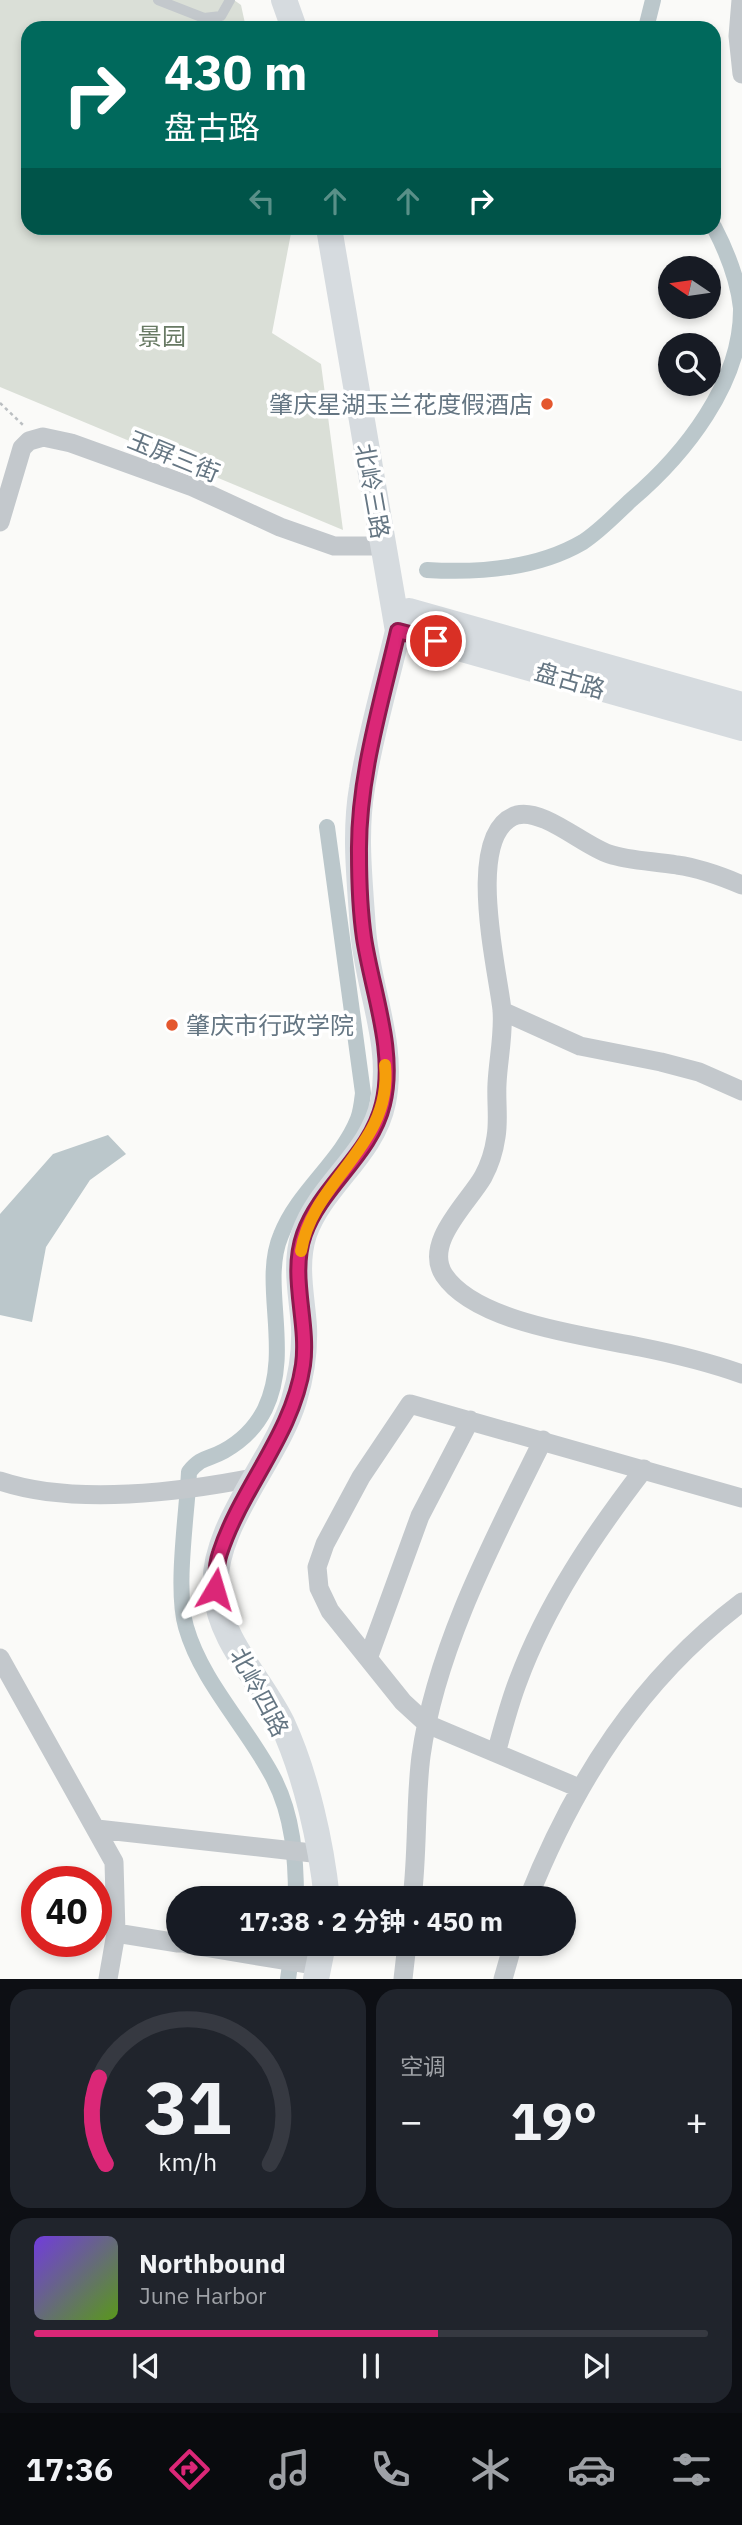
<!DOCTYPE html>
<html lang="zh">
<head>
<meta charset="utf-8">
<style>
	:root { --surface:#171b24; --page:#20242c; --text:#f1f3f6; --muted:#9ea1a6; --line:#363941; --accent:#db2777 }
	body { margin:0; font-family:"IBM Plex Sans","Noto Sans SC",sans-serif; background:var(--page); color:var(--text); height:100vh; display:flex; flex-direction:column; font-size:26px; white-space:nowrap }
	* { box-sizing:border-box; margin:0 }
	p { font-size:23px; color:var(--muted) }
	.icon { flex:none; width:38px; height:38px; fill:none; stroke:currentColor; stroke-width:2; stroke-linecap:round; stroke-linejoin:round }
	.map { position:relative; height:1979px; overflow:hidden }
	.drawer { display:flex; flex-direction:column; gap:10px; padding:10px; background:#0d0f14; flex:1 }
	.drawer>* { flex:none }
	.guide { position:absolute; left:21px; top:21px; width:700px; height:214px; border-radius:21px; box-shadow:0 4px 10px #0003; background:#00695c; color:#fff; overflow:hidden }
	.needle { width:46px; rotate:283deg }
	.fabs { position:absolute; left:658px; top:256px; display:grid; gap:14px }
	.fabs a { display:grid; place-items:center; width:63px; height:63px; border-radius:50%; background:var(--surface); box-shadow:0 4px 10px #0003; font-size:35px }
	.speed { position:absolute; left:21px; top:1866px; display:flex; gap:14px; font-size:35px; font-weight:700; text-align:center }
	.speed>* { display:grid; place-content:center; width:91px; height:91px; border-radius:50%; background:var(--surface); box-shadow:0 4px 10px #0003; line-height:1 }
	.speed .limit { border:10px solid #d22; background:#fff; color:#111 }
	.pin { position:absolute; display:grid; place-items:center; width:60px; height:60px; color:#fff; margin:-30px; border:4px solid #fff; border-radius:50%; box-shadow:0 2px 7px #0007 }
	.me { position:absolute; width:77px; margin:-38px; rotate:7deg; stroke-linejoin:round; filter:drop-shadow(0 0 5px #0008) }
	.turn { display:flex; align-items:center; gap:24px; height:147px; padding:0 28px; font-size:32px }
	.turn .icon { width:91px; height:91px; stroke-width:2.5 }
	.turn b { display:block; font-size:49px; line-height:60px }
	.lanes { display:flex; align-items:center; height:66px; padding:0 28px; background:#0003; justify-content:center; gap:35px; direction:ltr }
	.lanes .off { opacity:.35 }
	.big { font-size:52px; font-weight:700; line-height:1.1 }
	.drawer .widget { flex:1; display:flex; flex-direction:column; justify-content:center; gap:10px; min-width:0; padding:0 24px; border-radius:21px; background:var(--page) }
	.drawer .dial { align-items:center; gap:0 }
	.dial svg { height:182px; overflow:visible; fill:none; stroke:var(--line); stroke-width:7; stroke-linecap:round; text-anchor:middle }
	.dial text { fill:var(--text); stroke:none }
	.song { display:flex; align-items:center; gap:21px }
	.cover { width:84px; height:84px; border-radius:10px; background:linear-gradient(135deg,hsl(260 70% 55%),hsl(90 70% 35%)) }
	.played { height:7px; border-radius:4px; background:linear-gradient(90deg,var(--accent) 60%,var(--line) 60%) }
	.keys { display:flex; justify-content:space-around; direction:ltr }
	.heat { display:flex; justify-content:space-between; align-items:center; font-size:38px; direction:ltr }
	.drawer .tiles { flex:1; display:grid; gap:10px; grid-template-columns:1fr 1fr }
	.widget:last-child { grid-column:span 2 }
	.trip { position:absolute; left:166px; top:1886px; width:410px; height:70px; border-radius:35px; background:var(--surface); box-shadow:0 4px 10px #0003; font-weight:700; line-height:70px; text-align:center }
	.tab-bar { display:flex; height:112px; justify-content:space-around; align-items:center; background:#090b0e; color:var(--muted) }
	.tab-bar .icon { width:49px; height:49px }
	.tab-bar .selected { color:var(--accent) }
	.tab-bar b { font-size:32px; color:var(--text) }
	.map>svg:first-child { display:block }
	.green { fill:#dadfd7 }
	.water { fill:#bbc7cb }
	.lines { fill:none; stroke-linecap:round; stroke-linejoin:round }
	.canal { stroke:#bbc7cb; stroke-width:16 }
	.path { stroke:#bbbfc2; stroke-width:2.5; stroke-dasharray:3.5 3.5; stroke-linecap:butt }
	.lane { stroke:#c3c8cc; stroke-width:10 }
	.street { stroke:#c3c8cc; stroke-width:19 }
	.secondary { stroke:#d6dbdf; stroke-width:26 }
	.route-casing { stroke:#8e194d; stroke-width:18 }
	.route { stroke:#db2777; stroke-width:12 }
	.slow { stroke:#f59e0b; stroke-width:12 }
	.poi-dot { fill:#e4572e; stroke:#fff; stroke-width:2.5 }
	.labels { text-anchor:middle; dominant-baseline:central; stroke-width:7; stroke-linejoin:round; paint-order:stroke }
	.park-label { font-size:24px; fill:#687a64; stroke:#fff }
	.poi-label { font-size:24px; fill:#657683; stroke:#fff; text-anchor:end }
	.street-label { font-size:24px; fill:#657683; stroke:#fff }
</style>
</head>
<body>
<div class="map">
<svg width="742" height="1979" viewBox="0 0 742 1979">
	<rect width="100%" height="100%" fill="#fafaf8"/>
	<!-- green -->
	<path class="green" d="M0 0H234L241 5 246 28H28V228H292L272 333 321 364 343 530 0 387Z"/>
	<!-- water -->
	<path class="water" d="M108 1135 126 1154 90 1180 46 1247 32 1322 0 1315V1214L53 1154Z"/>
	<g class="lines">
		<!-- canal -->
		<path class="canal" d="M646 28 653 0
			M427 570C478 573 537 569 583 542 600 531 616 514 631 500 684 455 742 383 741 308 738 280 727 252 714 227
			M296 1899C296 1858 293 1816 274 1779 248 1728 202 1683 186 1627 175 1589 187 1514 189 1472 202 1456 208 1460 224 1451 242 1441 256 1427 265 1409 293 1350 260 1284 281 1235 298 1191 341 1162 358 1119 361 1111 362 1101 363 1093L327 827
			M288 1979 293 1944"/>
		<!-- path -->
		<path class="path" d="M0 403 23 425"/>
		<!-- lane -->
		<path class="lane" d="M158 0 204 18 221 16 230 0"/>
		<!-- street -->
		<path class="street" d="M741 0 738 36 742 74
			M0 522 22 448 29 441 43 437 71 443 193 487 280 527 334 546H382
			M742 885C721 876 699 868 677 865 654 861 630 861 609 854 584 846 543 808 517 815 463 832 498 971 502 1010 504 1035 498 1060 497 1084 496 1102 499 1120 496 1137 494 1151 489 1166 483 1177 468 1203 423 1243 444 1275 476 1323 587 1336 640 1347 675 1354 708 1362 742 1374
			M502 1011 580 1046 661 1062 699 1072 742 1091
			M0 1481C74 1506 183 1492 258 1477
			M369 1656 420 1516 470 1420
			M0 1658 114 1862 116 1933 108 1979
			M496 1753C503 1729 509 1704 518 1681 547 1603 594 1534 644 1469
			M579 1788 427 1724 403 1702 330 1611 319 1588 317 1567 325 1544 361 1477 410 1404 742 1498
			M97 1829 321 1854
			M412 1899C418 1851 415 1803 421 1756 436 1647 495 1537 543 1440
			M528 1899C575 1781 640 1679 742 1602
			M116 1933 178 1943
			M186 1944 319 1966
			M403 1979 407 1944
			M503 1979 513 1944"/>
		<!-- secondary -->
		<path class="secondary" d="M284 0 294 28
			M329 228 398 631 742 728
			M409 611 742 705
			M327 1899C321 1842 306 1775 282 1723 261 1680 220 1641 216 1592 209 1529 276 1460 294 1400 301 1377 305 1352 304 1327 302 1296 294 1265 304 1234 321 1185 373 1154 383 1102 395 1044 367 987 363 929 360 883 354 834 362 788 370 735 386 683 398 631L409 611
			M316 1979 323 1944"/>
	</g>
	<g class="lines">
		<!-- route casing -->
		<g class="route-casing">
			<path id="route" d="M215 1589C216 1577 216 1564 220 1553 241 1488 293 1434 303 1365 309 1322 289 1276 304 1234 321 1186 371 1155 383 1104 396 1051 372 991 364 938 360 910 359 881 359 853 358 778 381 704 398 631L436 641"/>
		</g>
		<!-- route -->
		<use href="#route" class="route"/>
		<!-- slow -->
		<path class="slow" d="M301 1251C313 1179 393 1146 385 1065"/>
	</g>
	<!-- markers -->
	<g class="poi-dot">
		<circle cx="547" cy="404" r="7"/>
		<circle cx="172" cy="1025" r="7"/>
	</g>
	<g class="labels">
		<!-- park labels -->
		<g class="park-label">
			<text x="162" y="336">景园</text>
		</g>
		<!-- poi labels -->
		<g class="poi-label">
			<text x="533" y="404">肇庆星湖玉兰花度假酒店</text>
			<text x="186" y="1025" text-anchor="start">肇庆市行政学院</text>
		</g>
		<!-- street labels -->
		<g class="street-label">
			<text transform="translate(174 456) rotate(22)">玉屏三街</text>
			<text transform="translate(373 491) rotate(80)">北岭三路</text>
			<text transform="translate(570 680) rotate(16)">盘古路</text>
			<text transform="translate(260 1692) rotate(62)">北岭四路</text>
		</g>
	</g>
</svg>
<div class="fabs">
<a><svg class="needle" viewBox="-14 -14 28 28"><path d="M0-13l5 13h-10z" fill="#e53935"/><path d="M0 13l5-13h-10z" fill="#9ea1a6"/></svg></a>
<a><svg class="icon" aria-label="search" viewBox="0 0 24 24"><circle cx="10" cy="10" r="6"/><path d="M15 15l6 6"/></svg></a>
</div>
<div class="speed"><div class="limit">40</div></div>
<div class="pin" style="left:436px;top:641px;background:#d93025"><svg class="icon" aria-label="arrive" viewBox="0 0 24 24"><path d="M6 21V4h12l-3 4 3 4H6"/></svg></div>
<svg class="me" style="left:215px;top:1589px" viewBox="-20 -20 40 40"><path d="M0-17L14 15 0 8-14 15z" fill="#db2777" stroke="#fff" stroke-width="4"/></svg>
<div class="trip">17:38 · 2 分钟 · 450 m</div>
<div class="guide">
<div class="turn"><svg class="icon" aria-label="right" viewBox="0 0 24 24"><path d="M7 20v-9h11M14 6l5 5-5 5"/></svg><div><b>430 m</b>盘古路</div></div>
<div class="lanes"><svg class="icon off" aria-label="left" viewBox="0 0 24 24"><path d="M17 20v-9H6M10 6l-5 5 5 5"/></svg><svg class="icon off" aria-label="ahead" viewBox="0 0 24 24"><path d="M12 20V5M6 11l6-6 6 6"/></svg><svg class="icon off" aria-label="ahead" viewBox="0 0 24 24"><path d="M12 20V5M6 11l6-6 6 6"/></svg><svg class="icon" aria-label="right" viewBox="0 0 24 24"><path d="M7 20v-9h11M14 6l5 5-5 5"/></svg></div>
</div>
</div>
<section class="drawer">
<div class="tiles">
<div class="widget dial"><svg viewBox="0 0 100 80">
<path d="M14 69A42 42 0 1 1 86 69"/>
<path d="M14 69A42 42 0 0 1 11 31" stroke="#db2777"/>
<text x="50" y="56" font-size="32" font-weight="700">31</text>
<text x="50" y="72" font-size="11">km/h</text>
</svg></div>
<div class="widget"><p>空调</p>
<div class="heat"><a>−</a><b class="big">19°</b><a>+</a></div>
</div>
<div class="widget">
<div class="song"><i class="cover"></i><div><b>Northbound</b><p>June Harbor</p></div></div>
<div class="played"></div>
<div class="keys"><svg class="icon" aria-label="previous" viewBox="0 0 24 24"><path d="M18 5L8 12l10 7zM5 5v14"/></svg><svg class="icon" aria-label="pause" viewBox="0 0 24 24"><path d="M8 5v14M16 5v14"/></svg><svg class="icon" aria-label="next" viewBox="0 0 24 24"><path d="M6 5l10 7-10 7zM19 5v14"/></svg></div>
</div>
</div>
</section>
<nav class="tab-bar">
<b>17:36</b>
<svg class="icon selected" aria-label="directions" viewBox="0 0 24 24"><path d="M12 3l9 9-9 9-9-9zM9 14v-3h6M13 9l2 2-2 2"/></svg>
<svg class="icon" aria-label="music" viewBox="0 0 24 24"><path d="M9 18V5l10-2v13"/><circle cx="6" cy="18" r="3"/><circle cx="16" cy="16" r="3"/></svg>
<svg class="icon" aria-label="phone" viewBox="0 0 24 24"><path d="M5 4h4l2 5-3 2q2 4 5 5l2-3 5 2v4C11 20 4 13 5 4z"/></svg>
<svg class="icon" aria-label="climate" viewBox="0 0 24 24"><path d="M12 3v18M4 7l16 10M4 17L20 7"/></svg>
<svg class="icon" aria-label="car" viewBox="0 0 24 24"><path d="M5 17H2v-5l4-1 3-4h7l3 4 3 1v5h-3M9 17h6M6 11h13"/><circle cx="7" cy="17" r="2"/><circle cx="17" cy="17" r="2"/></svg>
<svg class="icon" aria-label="filters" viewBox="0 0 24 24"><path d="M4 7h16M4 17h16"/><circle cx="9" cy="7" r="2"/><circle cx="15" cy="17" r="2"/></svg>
</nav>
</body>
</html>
